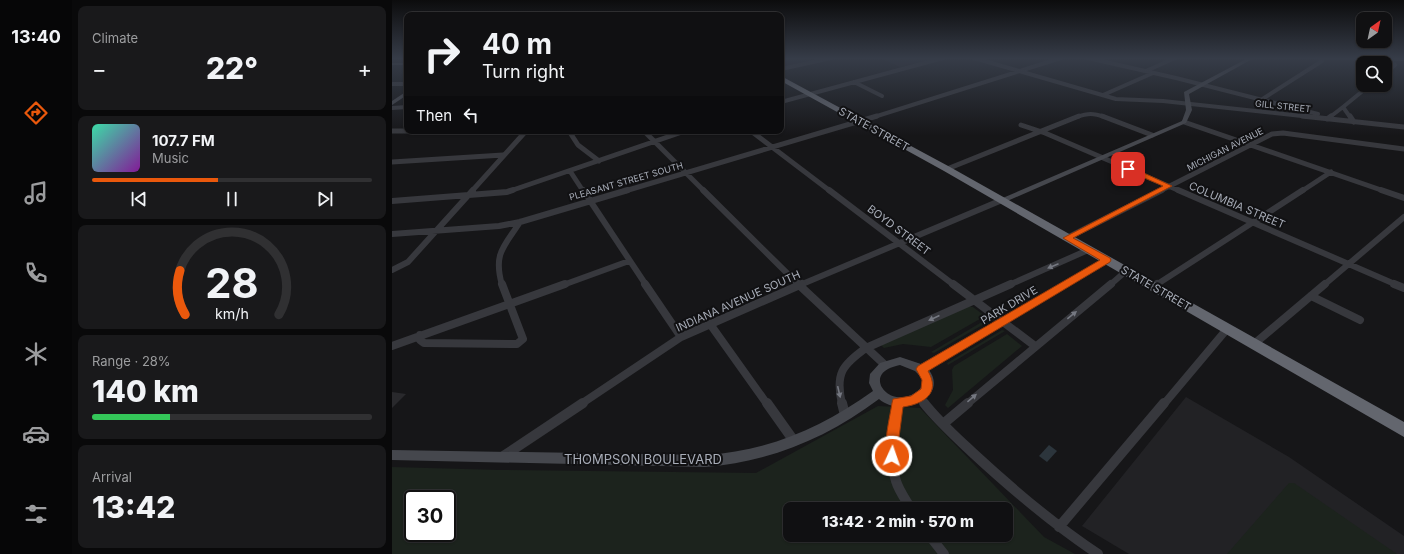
<!DOCTYPE html>
<html lang="en">
<head>
<meta charset="utf-8">
<style>
	:root { --surface:#101012; --page:#19191b; --text:#f1f3f6; --muted:#9c9d9f; --line:#303032; --accent:#ea580c }
	body { margin:0; font-family:Inter,sans-serif; background:var(--page); color:var(--text); height:100vh; display:flex; flex-direction:column; font-size:15px; white-space:nowrap }
	* { box-sizing:border-box; margin:0 }
	p { font-size:13px; color:var(--muted) }
	.icon { flex:none; width:22px; height:22px; fill:none; stroke:currentColor; stroke-width:2; stroke-linecap:round; stroke-linejoin:round }
	.map { position:relative; flex:1; overflow:hidden }
	.drawer { display:flex; flex-direction:column; gap:6px; padding:6px; background:#09090a; width:320px }
	.drawer>* { flex:none }
	.guide { position:absolute; left:12px; top:12px; width:380px; height:122px; border-radius:8px; box-shadow:0 1px 3px #0004,0 0 0 1px var(--line); background:#101012; color:var(--text); overflow:hidden }
	.needle { width:26px; rotate:33deg }
	.buttons { position:absolute; left:964px; top:12px; display:grid; gap:8px }
	.buttons a { display:grid; place-items:center; width:36px; height:36px; border-radius:8px; background:var(--surface); box-shadow:0 1px 3px #0004,0 0 0 1px var(--line); font-size:20px }
	.speed { position:absolute; left:12px; top:490px; display:flex; gap:8px; font-size:20px; font-weight:700; text-align:center }
	.speed>* { display:grid; place-content:center; width:52px; height:52px; border-radius:50%; background:var(--surface); box-shadow:0 1px 3px #0004,0 0 0 1px var(--line); line-height:1 }
	.speed .limit { border:2px solid #111; border-radius:6px; background:#fff; color:#111 }
	.pin { position:absolute; display:grid; place-items:center; width:34px; height:34px; color:#fff; margin:-17px; border-radius:8px; box-shadow:0 2px 6px #0006 }
	.me { position:absolute; width:44px; margin:-22px; rotate:3deg; stroke-linejoin:round; filter:drop-shadow(0 0 3px #0008) }
	.turn { display:flex; align-items:center; gap:14px; height:84px; padding:0 12px; font-size:18px }
	.turn .icon { width:52px; height:52px; stroke-width:2.5 }
	.turn b { display:block; font-size:28px; line-height:34px }
	.then { display:flex; align-items:center; height:38px; padding:0 12px; background:#0003; gap:8px; font-size:15px }
	.big { font-size:30px; font-weight:800; line-height:1.1 }
	.drawer .card { flex:1; display:flex; flex-direction:column; justify-content:center; gap:6px; min-width:0; padding:0 14px; border-radius:8px; background:var(--page) }
	.drawer .dial { align-items:center; gap:0 }
	.dial svg { height:104px; overflow:visible; fill:none; stroke:var(--line); stroke-width:7; stroke-linecap:round; text-anchor:middle }
	.dial text { fill:var(--text); stroke:none }
	.song { display:flex; align-items:center; gap:12px }
	.cover { width:48px; height:48px; border-radius:6px; background:linear-gradient(135deg,hsl(160 70% 55%),hsl(290 70% 35%)) }
	.played { height:4px; border-radius:2px; background:linear-gradient(90deg,var(--accent) 45%,var(--line) 45%) }
	.keys { display:flex; justify-content:space-around; direction:ltr }
	.heat { display:flex; justify-content:space-between; align-items:center; font-size:22px; direction:ltr }
	.charge { height:6px; border-radius:3px; background:linear-gradient(90deg,#34c759 28%,var(--line) 0) }
	.trip { position:absolute; left:391px; top:502px; width:230px; height:40px; border-radius:8px; background:var(--surface); box-shadow:0 1px 3px #0004,0 0 0 1px var(--line); font-weight:800; line-height:40px; text-align:center }
	main { display:flex; flex:1; min-height:0 }
	.tabs { display:flex; flex-direction:column; width:72px; justify-content:space-around; align-items:center; background:#060607; color:var(--muted) }
	.tabs .icon { width:28px; height:28px }
	.tabs .selected { color:var(--accent) }
	.tabs b { font-size:18px; color:var(--text) }
	.map>svg:first-child { display:block }
	.built { fill:#222225 }
	.green { fill:#1c231d; fill-rule:evenodd }
	.water { fill:#2c353c }
	.building { fill:#29292c }
	.lines { fill:none; stroke-linecap:round; stroke-linejoin:round }
	.street-far4 { stroke:#37383d; stroke-width:4 }
	.street-far3 { stroke:#37383d; stroke-width:5 }
	.street-far2 { stroke:#37383d; stroke-width:6 }
	.street-far1 { stroke:#37383d; stroke-width:8 }
	.street { stroke:#37383d; stroke-width:10 }
	.secondary { fill:#45474d; fill-rule:evenodd }
	.highway { fill:#63666e; fill-rule:evenodd }
	.oneway { fill:#757881 }
	.route { fill:#ea580c; stroke:#983908 }
	.labels { text-anchor:middle; dominant-baseline:central; stroke-width:4; stroke-linejoin:round; paint-order:stroke }
	.far-street-label { font-size:9px; fill:#a8adb8; stroke:#111113 }
	.street-label { font-size:11px; fill:#a8adb8; stroke:#111113 }
	.near-street-label { font-size:13px; fill:#a8adb8; stroke:#111113 }
</style>
</head>
<body>
<main>
<nav class="tabs">
<b>13:40</b>
<svg class="icon selected" aria-label="directions" viewBox="0 0 24 24"><path d="M12 3l9 9-9 9-9-9zM9 14v-3h6M13 9l2 2-2 2"/></svg>
<svg class="icon" aria-label="music" viewBox="0 0 24 24"><path d="M9 18V5l10-2v13"/><circle cx="6" cy="18" r="3"/><circle cx="16" cy="16" r="3"/></svg>
<svg class="icon" aria-label="phone" viewBox="0 0 24 24"><path d="M5 4h4l2 5-3 2q2 4 5 5l2-3 5 2v4C11 20 4 13 5 4z"/></svg>
<svg class="icon" aria-label="climate" viewBox="0 0 24 24"><path d="M12 3v18M4 7l16 10M4 17L20 7"/></svg>
<svg class="icon" aria-label="car" viewBox="0 0 24 24"><path d="M5 17H2v-5l4-1 3-4h7l3 4 3 1v5h-3M9 17h6M6 11h13"/><circle cx="7" cy="17" r="2"/><circle cx="17" cy="17" r="2"/></svg>
<svg class="icon" aria-label="filters" viewBox="0 0 24 24"><path d="M4 7h16M4 17h16"/><circle cx="9" cy="7" r="2"/><circle cx="15" cy="17" r="2"/></svg>
</nav>
<section class="drawer">
<div class="card"><p>Climate</p>
<div class="heat"><a>−</a><b class="big">22°</b><a>+</a></div>
</div>
<div class="card">
<div class="song"><i class="cover"></i><div><b>107.7 FM</b><p>Music</p></div></div>
<div class="played"></div>
<div class="keys"><svg class="icon" aria-label="previous" viewBox="0 0 24 24"><path d="M18 5L8 12l10 7zM5 5v14"/></svg><svg class="icon" aria-label="pause" viewBox="0 0 24 24"><path d="M8 5v14M16 5v14"/></svg><svg class="icon" aria-label="next" viewBox="0 0 24 24"><path d="M6 5l10 7-10 7zM19 5v14"/></svg></div>
</div>
<div class="card dial"><svg viewBox="0 0 100 80">
<path d="M14 69A42 42 0 1 1 86 69"/>
<path d="M14 69A42 42 0 0 1 10 35" stroke="#ea580c"/>
<text x="50" y="56" font-size="32" font-weight="700">28</text>
<text x="50" y="72" font-size="11">km/h</text>
</svg></div>
<div class="card"><p>Range · 28%</p><b class="big">140 km</b><div class="charge"></div></div>
<div class="card"><p>Arrival</p><b class="big">13:42</b></div>
</section>
<div class="map">
<svg width="1012" height="554" viewBox="0 0 1012 554">
	<rect width="100%" height="100%" fill="#161618"/>
	<!-- built -->
	<path class="built" d="M389 58H415L420 60 389 67Z
		M488 58H543L508 67Z
		M794 397 897 457 1012 536V554H737L690 526Z"/>
	<!-- green -->
	<path class="green" d="M576 306 581 307 593 316 539 347 511 344 492 348 489 345Z
		M595 319 599 320 542 353 539 352Z
		M610 330 613 331 556 365 555 363Z
		M615 334 630 346 556 408 553 405 561 390 560 370 562 366Z
		M486 406 528 408 652 537 683 554H0V467L108 470 364 473ZM21 499H55V533H21ZM398 509H614V535H398Z
		M897 483H902L1005 554H835Z"/>
	<!-- water -->
	<path class="water" d="M657 445 665 451 655 462 647 456Z"/>
	<!-- building -->
	<path class="building" d="M0 392 14 394 0 408Z"/>
	<g class="lines">
		<!-- street-far4 -->
		<path class="street-far4" d="M582 58 724 99 771 101 919 117
			M696 58 784 78 926 114
			M389 69 439 58
			M754 71 783 58
			M993 73 1003 65 997 60
			M462 82 490 96
			M0 84H15
			M711 95 761 73
			M869 100 930 61 928 59
			M389 102 551 58
			M0 108 15 107
			M482 117 669 58
			M685 117C696 113 701 113 713 117
			M938 117 951 107
			M958 117 951 107 978 85"/>
		<!-- street-far3 -->
		<path class="street-far3" d="M710 116 760 135
			M910 116 1012 127
			M958 116 962 122
			M935 119 939 116
			M792 122 992 191
			M629 125 653 133 788 191
			M0 131H15
			M177 131 186 145 207 161
			M252 131 312 191
			M359 131 438 191
			M0 162 111 155
			M555 169 687 116
			M178 171 191 191
			M80 191 134 131
			M118 191 293 131
			M233 191 485 116
			M768 191 880 134 891 133 1012 149
			M910 191 939 172"/>
		<!-- street-far2 -->
		<path class="street-far2" d="M191 190 254 285
			M311 190 407 285
			M437 190 562 285
			M786 190 1005 285
			M989 190 1012 198
			M0 201 115 192 121 190
			M0 234 107 226 128 222 236 190
			M675 238 770 190
			M0 270 16 262 81 190
			M110 285C101 253 112 247 128 222
			M171 285 237 261
			M408 285 610 200
			M617 285 696 250
			M718 285 734 271
			M764 285 911 190
			M932 285 1012 217"/>
		<!-- street-far1 -->
		<path class="street-far1" d="M253 284 289 337
			M406 284 493 365
			M561 284 643 346
			M1002 284 1012 288
			M762 286 765 284
			M919 296 968 320
			M318 324 375 404
			M28 335V340L32 343 125 344 131 339 110 284
			M862 344 933 284
			M0 346 173 284
			M528 397 533 404
			M189 404 289 337 410 284
			M450 404C443 374 450 365 474 348L619 284
			M575 404 719 284
			M772 404 835 329"/>
		<!-- street -->
		<path class="street" d="M375 403 402 441
			M450 403 453 415
			M506 403C502 428 496 456 504 481 507 491 514 500 519 509
			M532 403C546 421 564 437 581 453 620 489 661 524 706 554
			M551 424 576 403
			M110 457 191 403
			M667 527 772 403
			M537 535 552 554"/>
		<!-- secondary -->
		<path class="secondary" d="M856 58H862L797 94 800 110 794 123 613 202H607L606 200 790 121 794 110 792 92Z
			M917 58 1012 59V61L919 59Z
			M0 63H15V65H0Z
			M15 91V95L0 105V101Z
			M715 257 719 260 718 262 537 370C557 397 510 419 487 399 435 438 378 462 313 467L0 460V450L313 455C377 451 429 428 481 391L477 383 478 374 488 363 508 357 529 364ZM508 365 523 371 530 378C532 385 529 389 523 393 499 408 475 380 496 369 499 367 504 366 508 365Z"/>
		<!-- highway -->
		<path class="highway" d="M389 76 558 167 1012 422V437L552 171 389 81Z"/>
	</g>
	<!-- one-way arrows -->
	<defs><path id="oneway-solid" d="M-6-.8H1V-3.2L6.5 0L1 3.2V.8H-6Z"/></defs>
	<g class="oneway">
		<use href="#oneway-solid" transform="translate(661 266) rotate(157)"/>
		<use href="#oneway-solid" transform="translate(680 315) rotate(-39)"/>
		<use href="#oneway-solid" transform="translate(542 318) rotate(156)"/>
		<use href="#oneway-solid" transform="translate(447 392) rotate(77)"/>
		<use href="#oneway-solid" transform="translate(580 398) rotate(-40)"/>
	</g>
	<!-- sky -->
	<linearGradient id="sky" x2="0" y2="1"><stop stop-color="#0c0c0d"/><stop offset="0.43" stop-color="#363c48"/><stop offset="1" stop-color="#363c48" stop-opacity="0"/></linearGradient>
	<rect width="1012" height="136" fill="url(#sky)"/>
	<!-- route -->
	<path class="route" d="M734 167H739L780 186 681 238 718 258 719 260 718 262 536 371C549 393 532 404 511 407L506 445 507 456 505 460 500 461 496 460C490 447 498 417 500 403L501 399 519 396 529 389 530 380 524 369 526 366 708 260 671 238 771 186 734 170Z"/>
	<g class="labels">
		<!-- far-street labels -->
		<g class="far-street-label">
			<text transform="translate(891 106) rotate(6)">GILL STREET</text>
			<text transform="translate(833 149) rotate(-27)">MICHIGAN AVENUE</text>
			<text transform="translate(234 181) rotate(-16)">PLEASANT STREET SOUTH</text>
		</g>
		<!-- street labels -->
		<g class="street-label">
			<text transform="translate(482 129) rotate(29)">STATE STREET</text>
			<text transform="translate(845 205) rotate(23)">COLUMBIA STREET</text>
			<text transform="translate(507 230) rotate(37)">BOYD STREET</text>
			<text transform="translate(764 288) rotate(30)">STATE STREET</text>
			<text transform="translate(346 301) rotate(-24)">INDIANA AVENUE SOUTH</text>
			<text transform="translate(617 305) rotate(-31)">PARK DRIVE</text>
		</g>
		<!-- near-street labels -->
		<g class="near-street-label">
			<text x="251" y="459">THOMPSON BOULEVARD</text>
		</g>
	</g>
</svg>
<div class="buttons">
<a><svg class="needle" viewBox="-14 -14 28 28"><path d="M0-13l5 13h-10z" fill="#e53935"/><path d="M0 13l5-13h-10z" fill="#9c9d9f"/></svg></a>
<a><svg class="icon" aria-label="search" viewBox="0 0 24 24"><circle cx="10" cy="10" r="6"/><path d="M15 15l6 6"/></svg></a>
</div>
<div class="speed"><div class="limit">30</div></div>
<div class="pin" style="left:736px;top:169px;background:#d93025"><svg class="icon" aria-label="arrive" viewBox="0 0 24 24"><path d="M6 21V4h12l-3 4 3 4H6"/></svg></div>
<svg class="me" style="left:500px;top:456px" viewBox="-20 -20 40 40"><circle r="17" fill="#ea580c" stroke="#fff" stroke-width="3"/><path d="M0-11L8 9 0 5-8 9z" fill="#fff"/></svg>
<div class="trip">13:42 · 2 min · 570 m</div>
<div class="guide">
<div class="turn"><svg class="icon" aria-label="right" viewBox="0 0 24 24"><path d="M7 20v-9h11M14 6l5 5-5 5"/></svg><div><b>40 m</b>Turn right</div></div>
<div class="then">Then<svg class="icon" aria-label="left" viewBox="0 0 24 24"><path d="M17 20v-9H6M10 6l-5 5 5 5"/></svg></div>
</div>
</div>
</main>
</body>
</html>
